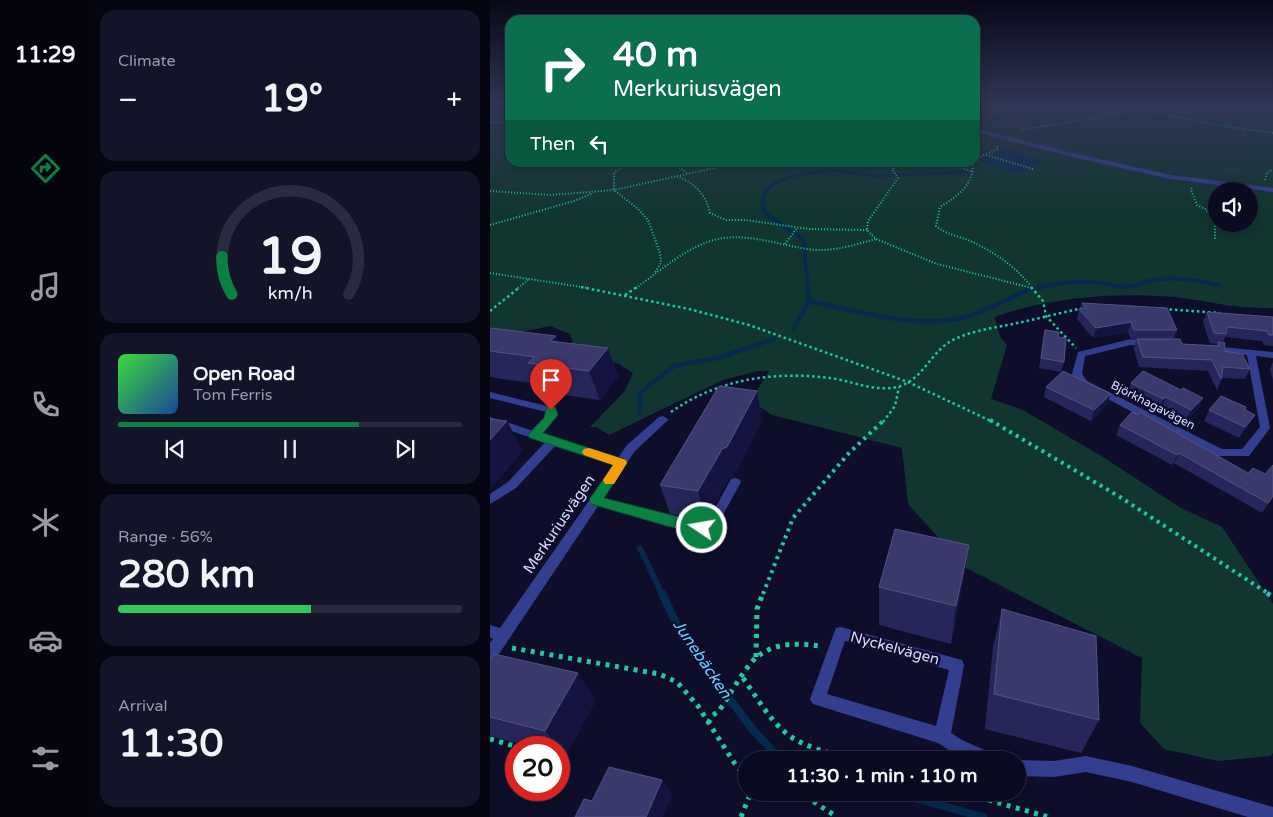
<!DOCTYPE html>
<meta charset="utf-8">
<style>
:root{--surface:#0a0a20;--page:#131329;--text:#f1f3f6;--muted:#999aa5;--line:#2a2b3e;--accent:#0b8043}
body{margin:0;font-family:"Varela Round",sans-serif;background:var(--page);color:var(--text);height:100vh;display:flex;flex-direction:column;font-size:19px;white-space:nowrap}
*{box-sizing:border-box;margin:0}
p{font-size:16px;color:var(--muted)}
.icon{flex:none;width:28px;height:28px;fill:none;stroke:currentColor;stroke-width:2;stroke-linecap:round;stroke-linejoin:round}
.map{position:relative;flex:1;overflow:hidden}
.sheet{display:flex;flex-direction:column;gap:10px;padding:10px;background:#060612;width:400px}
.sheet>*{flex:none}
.hud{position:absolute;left:15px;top:15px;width:475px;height:152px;border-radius:15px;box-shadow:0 2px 12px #0003,0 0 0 1px var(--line);background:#0b6e4f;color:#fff;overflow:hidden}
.fabs{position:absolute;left:718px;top:182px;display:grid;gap:10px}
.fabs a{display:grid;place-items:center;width:50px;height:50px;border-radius:50%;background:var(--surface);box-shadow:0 2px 12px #0003,0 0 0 1px var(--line);font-size:25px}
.speed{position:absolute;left:15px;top:736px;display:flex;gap:10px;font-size:25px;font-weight:700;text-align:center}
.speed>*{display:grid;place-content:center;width:65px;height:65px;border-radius:50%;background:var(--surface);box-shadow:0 2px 12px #0003,0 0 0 1px var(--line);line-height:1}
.speed .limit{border:8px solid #d22;background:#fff;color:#111}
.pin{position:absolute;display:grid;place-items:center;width:42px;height:42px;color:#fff;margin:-51px -21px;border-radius:50% 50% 50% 0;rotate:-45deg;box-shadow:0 0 5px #0007}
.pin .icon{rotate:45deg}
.me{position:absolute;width:55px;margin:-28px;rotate:282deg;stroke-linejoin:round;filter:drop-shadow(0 0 4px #0008)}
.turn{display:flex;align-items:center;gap:18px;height:105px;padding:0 25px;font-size:22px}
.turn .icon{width:65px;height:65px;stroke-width:2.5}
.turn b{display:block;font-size:35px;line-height:42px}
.then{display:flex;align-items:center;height:48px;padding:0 25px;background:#0003;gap:10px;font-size:19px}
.big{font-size:38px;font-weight:800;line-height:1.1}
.sheet .widget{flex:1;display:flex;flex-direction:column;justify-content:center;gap:8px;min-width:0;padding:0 18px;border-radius:15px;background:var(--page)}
.sheet .dial{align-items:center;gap:0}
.dial svg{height:130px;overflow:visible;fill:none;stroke:var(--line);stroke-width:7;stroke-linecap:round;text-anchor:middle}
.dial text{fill:var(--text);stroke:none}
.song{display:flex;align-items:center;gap:15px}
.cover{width:60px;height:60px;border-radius:8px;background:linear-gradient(135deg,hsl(120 70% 55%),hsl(220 70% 35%))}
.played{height:5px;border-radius:2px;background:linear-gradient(90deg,var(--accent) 70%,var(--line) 70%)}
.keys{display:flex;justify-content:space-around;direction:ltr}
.heat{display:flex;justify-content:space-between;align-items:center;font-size:28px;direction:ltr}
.charge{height:8px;border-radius:4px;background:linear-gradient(90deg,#34c759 56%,var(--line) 0)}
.trip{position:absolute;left:248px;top:751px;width:288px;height:50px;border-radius:25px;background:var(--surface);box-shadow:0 2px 12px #0003,0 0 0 1px var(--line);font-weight:800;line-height:50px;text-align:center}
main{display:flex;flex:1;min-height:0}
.dock{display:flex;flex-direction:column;width:90px;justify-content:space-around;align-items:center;background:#04040d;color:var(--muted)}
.dock .icon{width:35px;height:35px}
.dock .on{color:var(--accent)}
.dock b{font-size:22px;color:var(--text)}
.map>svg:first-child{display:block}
.green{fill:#10362f;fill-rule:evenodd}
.water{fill:#052a4d}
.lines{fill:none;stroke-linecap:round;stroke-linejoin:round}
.stream-far4{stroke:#052a4d;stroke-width:2.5}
.stream-far3{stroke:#052a4d;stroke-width:4}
.stream-far2{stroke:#052a4d;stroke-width:4.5}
.stream-far1{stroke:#052a4d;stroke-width:5.5}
.stream{stroke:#052a4d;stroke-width:8}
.path-far3{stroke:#22c8a5;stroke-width:2;stroke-dasharray:1 2;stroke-linecap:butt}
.path-far2{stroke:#22c8a5;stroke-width:2.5;stroke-dasharray:2.5 3;stroke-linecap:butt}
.path-far1{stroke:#22c8a5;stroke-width:4;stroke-dasharray:3 4.5;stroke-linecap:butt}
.path{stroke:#22c8a5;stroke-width:5;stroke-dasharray:4 5.5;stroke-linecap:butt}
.service{fill:#343e8f;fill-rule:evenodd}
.minor{fill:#343e8f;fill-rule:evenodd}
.wall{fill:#27265a}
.shaded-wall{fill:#151440}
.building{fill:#3a396c;stroke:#535283}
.route{fill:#0b8043;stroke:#07532c}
.slow{fill:#f59e0b}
.labels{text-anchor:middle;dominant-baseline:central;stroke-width:5;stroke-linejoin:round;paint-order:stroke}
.street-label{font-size:12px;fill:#d8d9ff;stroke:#0e0e2b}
.near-street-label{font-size:15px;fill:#d8d9ff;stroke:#0e0e2b}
.near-water-label{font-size:16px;font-style:italic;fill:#66cfff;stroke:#0e0e2b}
</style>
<main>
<nav class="dock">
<b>11:29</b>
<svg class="icon on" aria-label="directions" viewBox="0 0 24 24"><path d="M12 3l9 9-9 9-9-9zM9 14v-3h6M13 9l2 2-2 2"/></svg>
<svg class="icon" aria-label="music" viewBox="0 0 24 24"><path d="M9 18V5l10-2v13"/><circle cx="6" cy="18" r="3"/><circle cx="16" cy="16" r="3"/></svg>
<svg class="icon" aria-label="phone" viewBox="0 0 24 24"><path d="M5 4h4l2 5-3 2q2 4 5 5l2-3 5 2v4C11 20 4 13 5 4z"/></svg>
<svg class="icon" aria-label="climate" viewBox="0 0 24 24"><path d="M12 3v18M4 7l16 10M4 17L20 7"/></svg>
<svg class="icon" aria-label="car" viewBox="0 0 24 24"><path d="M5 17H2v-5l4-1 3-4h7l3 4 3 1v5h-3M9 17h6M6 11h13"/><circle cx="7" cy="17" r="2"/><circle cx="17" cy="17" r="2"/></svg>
<svg class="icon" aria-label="filters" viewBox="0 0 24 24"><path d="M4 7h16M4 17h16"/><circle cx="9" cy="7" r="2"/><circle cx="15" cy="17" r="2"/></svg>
</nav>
<section class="sheet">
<div class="widget"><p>Climate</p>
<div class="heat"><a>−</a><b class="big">19°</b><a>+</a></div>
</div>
<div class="widget dial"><svg viewBox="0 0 100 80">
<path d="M14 69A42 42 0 1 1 86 69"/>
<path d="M14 69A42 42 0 0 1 8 46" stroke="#0b8043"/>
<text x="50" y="56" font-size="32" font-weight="700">19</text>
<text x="50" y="72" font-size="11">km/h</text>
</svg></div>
<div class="widget">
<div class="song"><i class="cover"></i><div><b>Open Road</b><p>Tom Ferris</p></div></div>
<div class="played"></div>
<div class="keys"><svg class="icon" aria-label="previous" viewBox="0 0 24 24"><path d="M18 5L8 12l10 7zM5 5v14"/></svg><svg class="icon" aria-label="pause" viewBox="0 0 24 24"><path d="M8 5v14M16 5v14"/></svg><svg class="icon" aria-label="next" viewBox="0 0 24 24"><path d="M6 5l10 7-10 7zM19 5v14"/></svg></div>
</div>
<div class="widget"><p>Range · 56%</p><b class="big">280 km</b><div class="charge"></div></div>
<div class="widget"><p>Arrival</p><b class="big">11:30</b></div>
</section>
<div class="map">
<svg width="783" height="817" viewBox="0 0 783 817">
<rect width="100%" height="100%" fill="#0e0e2b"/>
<path class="green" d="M485 104H783V308C773 308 763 308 752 307 730 305 707 299 684 297 623 292 562 297 504 317L510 336 517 345 501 399 533 410 613 457 691 508 732 527 783 604V753L780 756 728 761 674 749 650 723 652 658 476 568 418 504 412 448 282 415 264 403 266 392 279 371H268L233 380 119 435 107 427H100L134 392 143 373 129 364 87 356 80 334 60 326 17 335 0 344V109L20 108V162H485ZM726 191H759V224H726Z"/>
<g class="water">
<path d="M515 149 552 160 539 167 501 155Z"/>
<path d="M497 156 539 169 529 174 487 160Z"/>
</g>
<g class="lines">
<g class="stream-far4">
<path d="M341 170 384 176 480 172"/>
<path d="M282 184 303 176 341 170 340 162"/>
</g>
<g class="stream-far3">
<path d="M284 183C273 192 271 199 274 212L313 239 318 288"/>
<path d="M547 288C564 284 582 281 600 282 613 282 625 287 638 287 648 286 655 281 664 280 685 276 707 280 728 285"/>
</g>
<g class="stream-far2">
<path d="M634 287H640"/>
<path d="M546 288 553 287"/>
<path d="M319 301C367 311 430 331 479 316 499 309 519 298 539 290"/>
<path d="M303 329 319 301 318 287"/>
<path d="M149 413 150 393 184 366 227 358 284 339"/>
</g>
<path class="stream-far1" d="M150 548 172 594"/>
<g class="stream">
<path d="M172 593 192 636 263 730 291 760"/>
<path d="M403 792 493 817"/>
</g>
<g class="path-far3">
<path d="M611 104 610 108 622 114"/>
<path d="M643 108 727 125 783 133"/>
<path d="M494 121 493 118 524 107 561 104"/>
<path d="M0 122 20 123"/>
<path d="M530 130 633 113 647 104"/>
<path d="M496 155 543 169"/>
<path d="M485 159 508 149 507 146"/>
<path d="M138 162 124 173V190L148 209 158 220 170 253 171 263 165 272"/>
<path d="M182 162 197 173"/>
<path d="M410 162 402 169 408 178 378 221 377 230 386 239 447 264 542 288"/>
<path d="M457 162 483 172"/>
<path d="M483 162C483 186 469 195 450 207L446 226C456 234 467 236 478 240 501 250 524 265 540 285"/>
<path d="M187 176C204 183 216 194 220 213L236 220H256L319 229 377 230"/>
<path d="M775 180 777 172 783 170"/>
<path d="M702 188 701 190 707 205 715 209 725 220V240"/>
<path d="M0 191 61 195 124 190 252 162"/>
<path d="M0 225 84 201 103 193"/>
<path d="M295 244 307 228"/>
<path d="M0 273 98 288"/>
<path d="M28 288 39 279"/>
<path d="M146 288C170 271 195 248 224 240 258 231 292 247 326 250 346 251 367 244 386 239"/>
</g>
<g class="path-far2">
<path d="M91 287 199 309 259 325 418 382 503 422"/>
<path d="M541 287 553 301 556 316 586 348"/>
<path d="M135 295 147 287"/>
<path d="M674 309 730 313"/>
<path d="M0 311 30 287"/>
<path d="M181 412C228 379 283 371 340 378 362 381 384 392 407 387 432 381 441 352 461 341 480 331 502 328 523 324 546 319 570 313 593 308"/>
<path d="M393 422 405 406 409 387"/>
</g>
<g class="path-far1">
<path d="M500 420 630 497 779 594"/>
<path d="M273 594 303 518 359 453 394 420"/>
</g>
<g class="path">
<path d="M777 593 783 597"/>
<path d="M22 648 169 674 187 682 208 706 245 764 256 777"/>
<path d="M266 657 267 609 273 593"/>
<path d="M253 678C266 696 278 718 296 733 314 748 342 753 364 760"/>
<path d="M218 723 223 715 229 711C237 699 257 664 267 657 285 642 309 643 330 646"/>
<path d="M0 739 31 748"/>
<path d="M297 792 315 796 347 817"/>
<path d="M471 792 558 817"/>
<path d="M251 817 261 792"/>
</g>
<g class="service">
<path d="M0 392 65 408 67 415 48 438H40L39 435 40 432 57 414 56 412 0 398Z"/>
<path d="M63 437 67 438 68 441 67 444 26 488 0 504V494L18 482 59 438Z"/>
<path d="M245 478 249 479 251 482 224 531 220 533 177 526 102 503 100 500 102 497 106 496 177 516 217 523 241 479Z"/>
</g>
<g class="minor">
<path d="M485 128 583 153 681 175 783 188V192L681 179 583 157 485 132Z"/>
<path d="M641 339 658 341 662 344 658 347 641 345 595 356 592 374 597 381 732 449H752L770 427 757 355 722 352 718 349 722 346 783 352V358L766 356 780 428 759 456H726L591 385 582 374 588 352Z"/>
<path d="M173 416 178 419 177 421 145 451 5 660 0 662V643L3 639 0 637V625L10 628 124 465 0 424V417L128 458 137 445 169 417Z"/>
<path d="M351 627 472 660 474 665 461 733 472 740 504 754 506 760C478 760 471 759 448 743L323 704 320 699 344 633 346 628ZM355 641 459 670 446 726 337 694Z"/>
<path d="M596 756 642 766 783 807V817H758L642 782 596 772 564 777 526 776V760L564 761Z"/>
</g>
</g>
<g class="wall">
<path d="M592 303 687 330 683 339 692 344 726 346 727 344 720 343 713 322 717 312 783 317V346L774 345 772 341 735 337 733 343 734 351 760 369 755 379 732 378 727 390 718 371 649 367 644 349 646 340H641L638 332 603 338 587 319 589 309H590Z"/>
<path d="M0 328 68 342 118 348 128 377 110 400 52 392 48 384 0 377Z"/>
<path d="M555 330 568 337 574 362 571 372 549 368Z"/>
<path d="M783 362V380L780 369Z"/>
<path d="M641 383 691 390 713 398 708 408 696 420 672 407 669 410 637 393Z"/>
<path d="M556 387 617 404 601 421 554 397Z"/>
<path d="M267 391 272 420 244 476 239 478 216 520 180 514 170 485Z"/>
<path d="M719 410H755L765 415 759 425 749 438 714 421Z"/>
<path d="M630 425 783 498 772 513 684 463 682 465 626 435Z"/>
<path d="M479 545 473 583 461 644 389 625V587Z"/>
<path d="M512 609 609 720 591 753 495 729 503 647Z"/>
<path d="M106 700 76 755 69 753V748H46L0 736V717Z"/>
</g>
<g class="shaded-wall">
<path d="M641 322 638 332 603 338 606 328Z"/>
<path d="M66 336 77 364 60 341Z"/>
<path d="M118 348 128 377 110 400 99 371Z"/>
<path d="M267 391 272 420 244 476 239 478 216 520 208 491Z"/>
<path d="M621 394 617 404 601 421 604 410Z"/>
<path d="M676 397 672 407 669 410 673 399Z"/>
<path d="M713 398 708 408 696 420 701 410Z"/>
<path d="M765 415 759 425 749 438 755 427Z"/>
<path d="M17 421 33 451 0 489V440Z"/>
<path d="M689 453 684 463 682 465 687 455Z"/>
<path d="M783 496V498L772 513 778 503Z"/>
<path d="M479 545 473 583 461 644 466 606Z"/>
<path d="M88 673 106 700 76 755 55 731Z"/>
<path d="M172 780 182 796 173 817H156Z"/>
</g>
<g class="building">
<path d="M592 303 677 308 687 330H644L641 322 606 328 589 309 596 308Z"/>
<path d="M717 312 783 317V335H779L777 331 737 327 736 334 724 333Z"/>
<path d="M0 328 66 336 60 341 118 348 99 371 38 363 45 357 0 351Z"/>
<path d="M555 330 569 332 568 337 576 338 574 362 551 358Z"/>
<path d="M647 339H690L692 344 729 346 728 342 735 343 734 351 752 354 760 369 733 367 731 379 722 360 653 357Z"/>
<path d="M573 371 621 394 604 410 556 387Z"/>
<path d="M653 371 691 390 693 388 713 398 701 410 676 397 673 399 641 383Z"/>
<path d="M229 386 267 391 237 447 232 449 208 491 170 485Z"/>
<path d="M731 396 756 407 755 410 765 415 755 427 719 410Z"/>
<path d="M642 412 648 415 650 412 758 473 763 468 775 474 783 465V496L778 503 689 453 687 455 630 425Z"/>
<path d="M0 419 17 421 0 440Z"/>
<path d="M405 529 479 545 466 606 389 587Z"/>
<path d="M512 609 606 636 609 720 504 694Z"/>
<path d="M4 654 88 673 55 731 0 717V660Z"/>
<path d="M119 767 172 780 156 817H85L94 799 102 801Z"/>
</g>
<linearGradient id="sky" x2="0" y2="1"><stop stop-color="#080818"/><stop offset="0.48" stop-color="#303655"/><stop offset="1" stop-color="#303655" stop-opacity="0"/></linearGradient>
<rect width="783" height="218" fill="url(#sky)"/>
<path class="route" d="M61 406 65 407 68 415 53 433 136 460 137 463 114 498 217 524 219 528 217 532 212 534 177 526 101 504 99 500 101 497 123 465 40 438 38 435 54 418 57 407Z"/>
<path class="slow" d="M99 448 136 460 137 463 124 484H115L113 480 123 465 94 455 92 452 94 449Z"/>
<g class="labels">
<g class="street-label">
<text transform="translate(663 405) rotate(27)">Björkhagavägen</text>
</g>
<g class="near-street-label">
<text transform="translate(69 524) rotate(-56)">Merkuriusvägen</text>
<text transform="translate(405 648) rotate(15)">Nyckelvägen</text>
</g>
<g class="near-water-label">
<text transform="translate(212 659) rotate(56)">Junebäcken</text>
</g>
</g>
</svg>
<div class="fabs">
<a><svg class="icon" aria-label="sound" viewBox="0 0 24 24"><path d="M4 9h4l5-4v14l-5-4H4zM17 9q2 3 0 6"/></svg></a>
</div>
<div class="speed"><div class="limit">20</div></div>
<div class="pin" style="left:61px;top:410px;background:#d93025"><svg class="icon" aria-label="arrive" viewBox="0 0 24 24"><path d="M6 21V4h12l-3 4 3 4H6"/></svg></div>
<svg class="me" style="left:212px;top:528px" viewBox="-20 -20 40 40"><circle r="17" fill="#0b8043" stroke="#fff" stroke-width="3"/><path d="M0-11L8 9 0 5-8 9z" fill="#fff"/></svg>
<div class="trip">11:30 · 1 min · 110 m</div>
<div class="hud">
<div class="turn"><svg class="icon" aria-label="right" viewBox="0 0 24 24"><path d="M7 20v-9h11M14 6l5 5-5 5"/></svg><div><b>40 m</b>Merkuriusvägen</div></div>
<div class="then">Then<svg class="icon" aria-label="left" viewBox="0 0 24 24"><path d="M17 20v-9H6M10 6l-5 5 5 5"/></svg></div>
</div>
</div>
</main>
